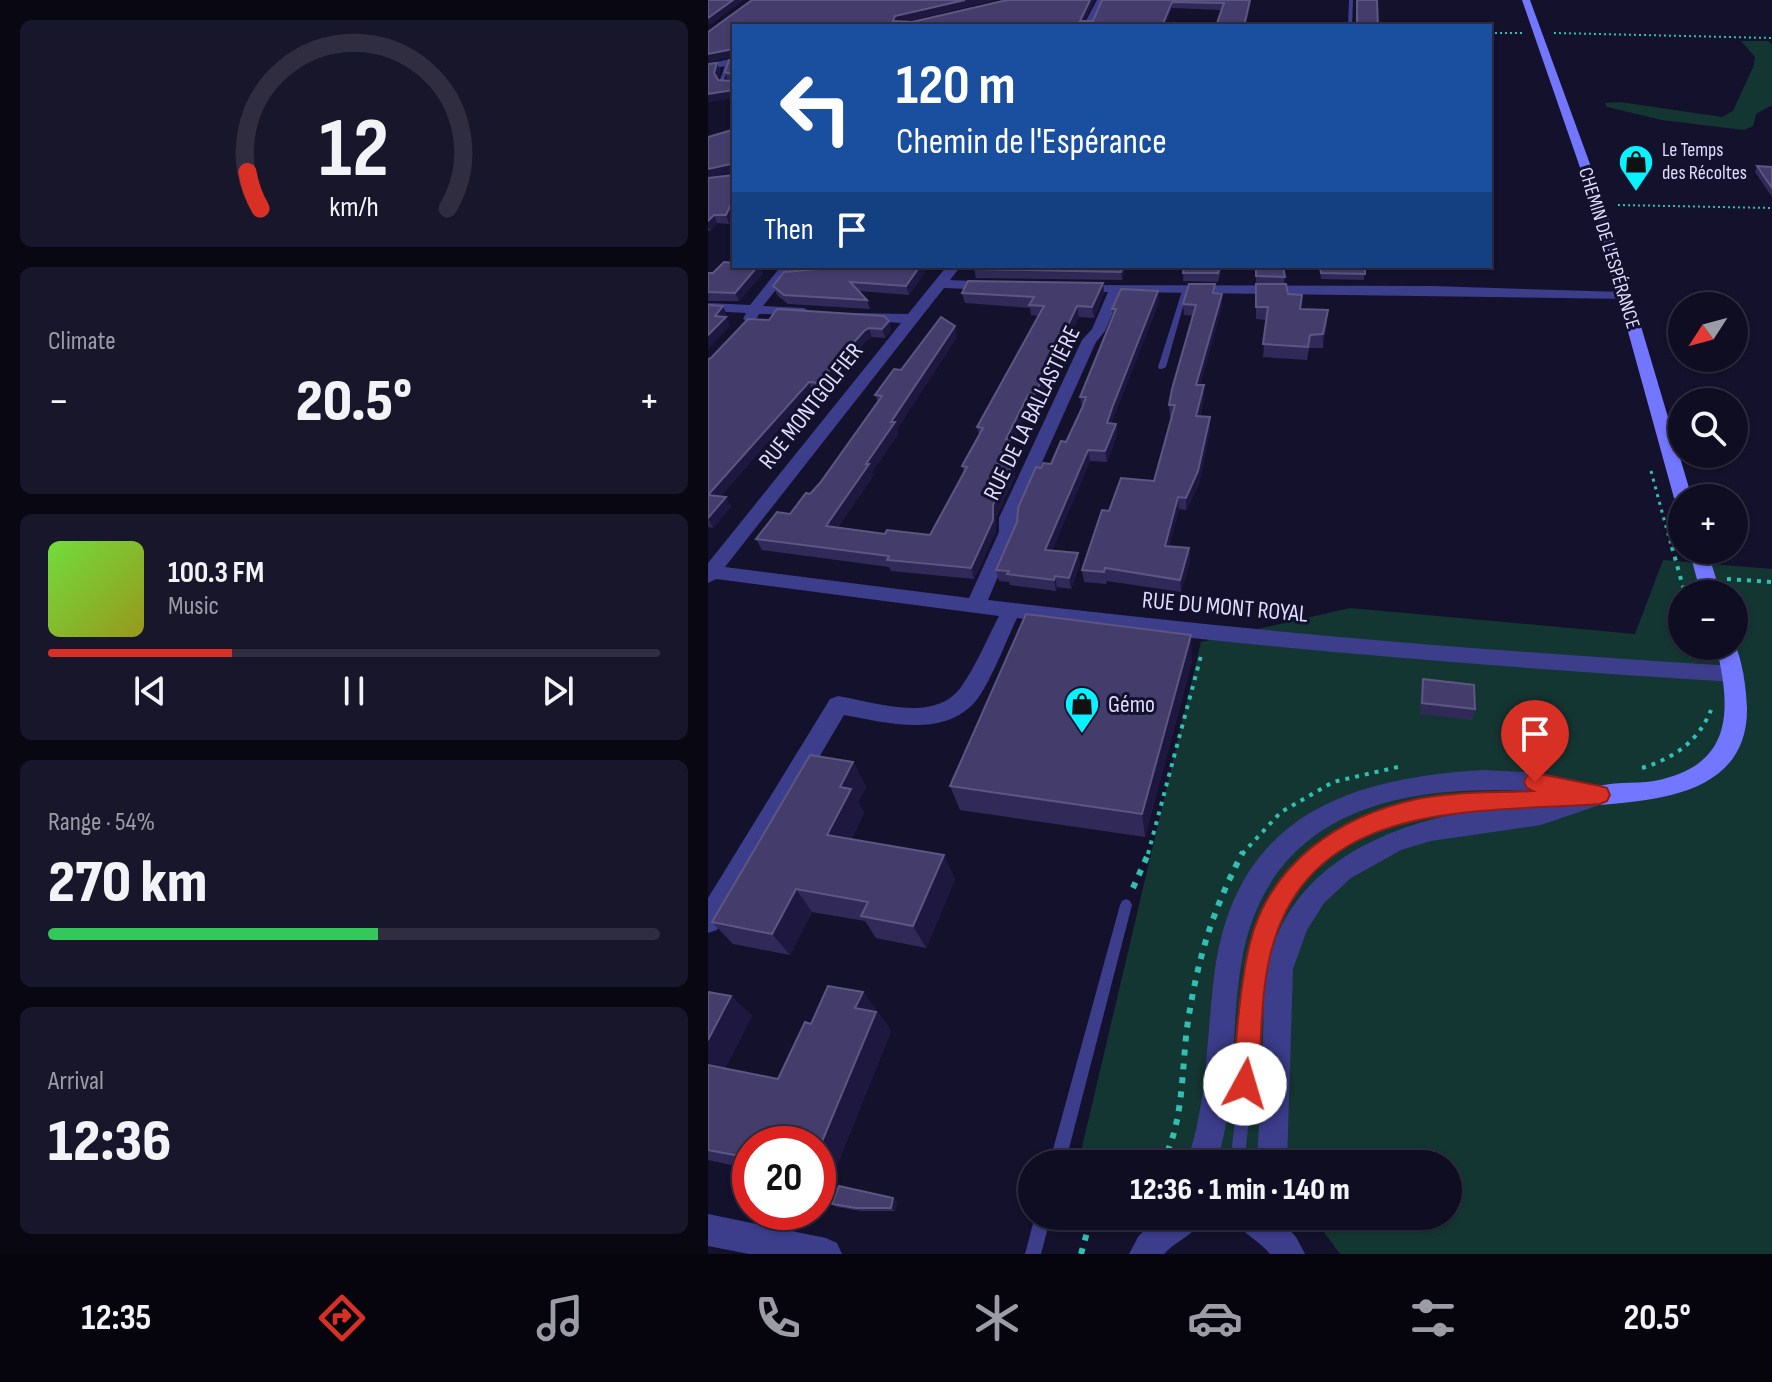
<!DOCTYPE html>
<meta charset="utf-8">
<style>
:root{--surface:#0f0d21;--page:#18162a;--text:#f1f3f6;--muted:#9b9ca5;--line:#2f2d3f;--accent:#d93025}
body{margin:0;font-family:"Sofia Sans Condensed",sans-serif;background:var(--page);color:var(--text);height:100vh;display:flex;flex-direction:column;font-size:30px;white-space:nowrap}
*{box-sizing:border-box;margin:0}
p{font-size:26px;color:var(--muted)}
.icon{flex:none;width:44px;height:44px;fill:none;stroke:currentColor;stroke-width:2;stroke-linecap:round;stroke-linejoin:round}
.map{position:relative;flex:1;overflow:hidden}
.panel{display:flex;flex-direction:column;gap:20px;padding:20px;background:#080712;width:708px}
.panel>*{flex:none}
.guide{position:absolute;left:24px;top:24px;width:760px;height:244px;border-radius:0px;box-shadow:0 2px 6px #0004,0 0 0 2px var(--line);background:#1a4fa0;color:#fff;overflow:hidden}
.needle{width:52px;rotate:234deg}
.controls{position:absolute;left:960px;top:292px;display:grid;gap:16px}
.controls a{display:grid;place-items:center;width:80px;height:80px;border-radius:50%;background:var(--surface);box-shadow:0 2px 6px #0004,0 0 0 2px var(--line);font-size:40px}
.speed{position:absolute;left:24px;top:1126px;display:flex;gap:16px;font-size:40px;font-weight:700;text-align:center}
.speed>*{display:grid;place-content:center;width:104px;height:104px;border-radius:50%;background:var(--surface);box-shadow:0 2px 6px #0004,0 0 0 2px var(--line);line-height:1}
.speed .limit{border:12px solid #d22;background:#fff;color:#111}
.pin{position:absolute;display:grid;place-items:center;width:68px;height:68px;color:#fff;margin:-82px -34px;border-radius:50% 50% 50% 0;rotate:-45deg;box-shadow:0 0 8px #0007}
.pin .icon{rotate:45deg}
.me{position:absolute;width:88px;margin:-44px;rotate:6deg;stroke-linejoin:round;filter:drop-shadow(0 0 6px #0008)}
.turn{display:flex;align-items:center;gap:28px;height:168px;padding:0 32px;font-size:36px}
.turn .icon{width:104px;height:104px;stroke-width:2.5}
.turn b{display:block;font-size:56px;line-height:68px}
.then{display:flex;align-items:center;height:76px;padding:0 32px;background:#0003;gap:16px;font-size:30px}
.big{font-size:60px;font-weight:800;line-height:1.1}
.panel .tile{flex:1;display:flex;flex-direction:column;justify-content:center;gap:12px;min-width:0;padding:0 28px;border-radius:12px;background:var(--page)}
.panel .dial{align-items:center;gap:0}
.dial svg{height:208px;overflow:visible;fill:none;stroke:var(--line);stroke-width:7;stroke-linecap:round;text-anchor:middle}
.dial text{fill:var(--text);stroke:none}
.song{display:flex;align-items:center;gap:24px}
.cover{width:96px;height:96px;border-radius:12px;background:linear-gradient(135deg,hsl(100 70% 55%),hsl(60 70% 35%))}
.played{height:8px;border-radius:4px;background:linear-gradient(90deg,var(--accent) 30%,var(--line) 30%)}
.keys{display:flex;justify-content:space-around;direction:ltr}
.heat{display:flex;justify-content:space-between;align-items:center;font-size:44px;direction:ltr}
.charge{height:12px;border-radius:6px;background:linear-gradient(90deg,#34c759 54%,var(--line) 0)}
.trip{position:absolute;left:310px;top:1150px;width:444px;height:80px;border-radius:40px;background:var(--surface);box-shadow:0 2px 6px #0004,0 0 0 2px var(--line);font-weight:800;line-height:80px;text-align:center}
.tabs{display:flex;height:128px;justify-content:space-around;align-items:center;background:#06050d;color:var(--muted)}
.tabs .icon{width:56px;height:56px}
.tabs .current{color:var(--accent)}
.tabs b{font-size:36px;color:var(--text)}
main{display:flex;flex:1;min-height:0}
.map>svg:first-child{display:block}
.green{fill:#143633;fill-rule:evenodd}
.lines{fill:none;stroke-linecap:round;stroke-linejoin:round}
.path-far3{stroke:#30bfb0;stroke-width:2;stroke-dasharray:2 3;stroke-linecap:butt}
.path-far2{stroke:#30bfb0;stroke-width:3;stroke-dasharray:3 5;stroke-linecap:butt}
.path-far1{stroke:#30bfb0;stroke-width:4;stroke-dasharray:4 6;stroke-linecap:butt}
.path{stroke:#30bfb0;stroke-width:6;stroke-dasharray:6 8;stroke-linecap:butt}
.lane{fill:#3c3d8b;fill-rule:evenodd}
.street{fill:#3c3d8b;fill-rule:evenodd}
.secondary{fill:#7376ff;fill-rule:evenodd}
.wall{fill:#312a59}
.shaded-wall{fill:#1e1840}
.building{fill:#443d6b;stroke:#5c5682;stroke-width:2}
.route{fill:#d93025;stroke:#8d1f18;stroke-width:2}
.labels{text-anchor:middle;dominant-baseline:central;stroke-width:6;stroke-linejoin:round;paint-order:stroke}
.far-poi-label{font-size:20px;fill:#dedcff;stroke:#14112c;text-anchor:start}
.far-street-label{font-size:20px;fill:#dedcff;stroke:#14112c}
.street-label{font-size:24px;fill:#dedcff;stroke:#14112c}
.poi-label{font-size:24px;fill:#dedcff;stroke:#14112c;text-anchor:start}
</style>
<main>
<section class="panel">
<div class="tile dial"><svg viewBox="0 0 100 80">
<path d="M14 69A42 42 0 1 1 86 69"/>
<path d="M14 69A42 42 0 0 1 9 55" stroke="#d93025"/>
<text x="50" y="56" font-size="32" font-weight="700">12</text>
<text x="50" y="72" font-size="11">km/h</text>
</svg></div>
<div class="tile"><p>Climate</p>
<div class="heat"><a>−</a><b class="big">20.5°</b><a>+</a></div>
</div>
<div class="tile">
<div class="song"><i class="cover"></i><div><b>100.3 FM</b><p>Music</p></div></div>
<div class="played"></div>
<div class="keys"><svg class="icon" aria-label="previous" viewBox="0 0 24 24"><path d="M18 5L8 12l10 7zM5 5v14"/></svg><svg class="icon" aria-label="pause" viewBox="0 0 24 24"><path d="M8 5v14M16 5v14"/></svg><svg class="icon" aria-label="next" viewBox="0 0 24 24"><path d="M6 5l10 7-10 7zM19 5v14"/></svg></div>
</div>
<div class="tile"><p>Range · 54%</p><b class="big">270 km</b><div class="charge"></div></div>
<div class="tile"><p>Arrival</p><b class="big">12:36</b></div>
</section>
<div class="map">
<svg width="1064" height="1254" viewBox="0 0 1064 1254">
<rect width="100%" height="100%" fill="#14112c"/>
<g class="green">
<path d="M1033 41H1060L1064 45V105L1048 114 1045 126 1036 130 954 120 899 107 897 103 912 102 1014 117 1025 111 1046 65 1047 57Z"/>
<path d="M955 560 1064 569V1254H632L604 1216H740V1164H533L441 1155 433 1164H370L493 642 642 608 927 634ZM974 594H1026V646H974Z"/>
</g>
<g class="lines">
<g class="path-far3">
<path d="M782 33H814"/>
<path d="M846 33 1064 38"/>
<path d="M910 205 1064 208"/>
</g>
<path class="path-far2" d="M943 471 964 549"/>
<g class="path-far1">
<path d="M964 547 977 594"/>
<path d="M1019 579 1064 582"/>
<path d="M934 768C966 758 990 742 1003 710"/>
<path d="M440 854 494 652"/>
<path d="M534 854 573 812 625 782 694 766"/>
</g>
<g class="path">
<path d="M425 888 441 852"/>
<path d="M453 1164C477 1124 473 1067 480 1021 490 957 505 909 535 852"/>
<path d="M373 1254 380 1229 392 1216"/>
</g>
<g class="lane">
<path d="M641 0H645L644 26H640Z"/>
<path d="M20 61 22 62 16 80 17 82 26 84V86L13 84 12 80 18 62Z"/>
<path d="M475 288 480 289 458 367 454 369H451L450 367Z"/>
<path d="M866 792 870 793 872 797 870 801 866 802 709 813 646 836 625 849 599 871 576 904 558 955 538 1147 536 1152 531 1154 526 1152 524 1147 544 955 567 897 591 863 617 841 638 828 709 803Z"/>
<path d="M418 899 422 901 424 905 357 1164H341L412 905 414 901Z"/>
<path d="M327 1216H343L333 1254H317Z"/>
</g>
<g class="street">
<path d="M389 0H397L383 26H375Z"/>
<path d="M26 58V64L0 70V64Z"/>
<path d="M73 266H87L55 306 96 308 103 312 101 315 51 314 47 322 42 323 35 319 38 313 0 311V303L42 305Z"/>
<path d="M239 266H253L242 280 284 282 291 286 284 290 236 288 17 567 261 598 291 532V518L374 340 384 329 400 292H368L361 288 363 285 724 286 916 292 923 296 921 299 414 292 397 331 388 342 309 518V532L280 600C527 630 777 651 1026 666L1033 668 1036 674 1033 680 1026 682C787 667 547 648 309 618 298 641 282 684 267 702 234 739 176 722 136 715L9 930 0 933V898L122 699 130 696C166 702 227 724 253 687 268 666 279 639 291 616L8 579 0 583V563L193 323 152 320 147 319V313L200 314Z"/>
<path d="M776 770 834 773 900 788 904 795 900 802 833 825 723 841 693 850 643 878 616 903 599 930 585 969 579 1164H549C551 1123 553 1083 555 1042 556 1019 554 993 559 970 575 886 642 843 718 821 763 808 811 812 856 797 822 789 787 789 753 791 645 797 558 840 535 954 521 1024 531 1095 508 1164H478C500 1103 498 1040 506 977 525 819 635 778 776 770Z"/>
<path d="M0 1214 118 1238 129 1243 134 1254H41L0 1246Z"/>
<path d="M450 1216H497C490 1233 469 1240 456 1254H421L430 1237Z"/>
<path d="M524 1216H569L588 1237 597 1254H562C551 1240 531 1232 524 1216Z"/>
</g>
<g class="secondary">
<path d="M814 0H822L897 205 984 498H974V503L966 498 885 205Z"/>
<path d="M981 550H999L1013 594H993Z"/>
<path d="M1026 642C1035 662 1038 687 1039 708 1040 792 954 800 892 805L884 802 880 795 884 788C903 781 925 784 946 781 1025 766 1024 711 1008 646H1026Z"/>
</g>
</g>
<g class="wall">
<path d="M44 0H287L194 22H204L386 0 376 21H385L394 0H543L538 26H508L513 10 464 8 457 26H26V98L0 102V64L9 63 12 70 10 80 24 81 19 79 17 72 26 59V56L0 62V32Z"/>
<path d="M26 123V213L21 224 9 223 2 231H0V178L25 175V172L0 177V137L24 130Z"/>
<path d="M1049 166 1064 167V197L1047 172Z"/>
<path d="M112 266H232L231 268 220 267 201 295 151 291 159 300 162 309 80 304 69 295 65 286 110 269Z"/>
<path d="M268 266H418L414 280 268 278 266 269Z"/>
<path d="M476 266H514L510 282 475 281Z"/>
<path d="M548 266 577 277 576 283H548Z"/>
<path d="M611 266H657L656 280 613 279Z"/>
<path d="M0 273H55L31 301H0Z"/>
<path d="M395 283 396 294 386 318 371 317 334 395 327 407H323L304 443 305 451 298 464 307 476 288 517V531L266 579 183 571 181 567 54 550 48 539 82 514 112 483 170 402 167 395 193 370 249 337 189 429 190 434 164 472 165 476 130 527 177 534 222 535 256 472 254 466 271 435 269 427 331 316 323 315 322 308 257 303 254 293Z"/>
<path d="M507 284V294L514 306 492 385 496 397 492 416 502 417V429L491 484 478 510 471 509 461 546 481 548 482 561 473 592 399 581 398 584 376 582 374 570 401 511 446 481 464 417H462L461 405 485 316 476 315 475 304Z"/>
<path d="M548 284 580 294 593 309 619 323 615 348H601L599 360 555 357 558 320 548 319Z"/>
<path d="M450 291 451 302 403 423 408 424 409 435 399 462 382 461 344 550 372 564 363 589 349 587 348 591 302 585 301 582 291 581 288 570 333 468 343 464 358 442 374 408 372 397 405 317 404 309Z"/>
<path d="M181 321 183 330 177 338 164 337 159 340 113 392 104 391 12 497 23 507 5 528 0 527V359Z"/>
<path d="M484 661 437 837 252 810 242 786Z"/>
<path d="M715 679 767 709 764 720 712 714 713 690Z"/>
<path d="M145 762 158 787 150 802 156 813 143 839 247 879 218 948 168 938 157 921 104 912 82 955 25 944 4 922Z"/>
<path d="M0 992 23 996 44 1016 17 1068 70 1079 103 1024 155 992 183 1031 121 1185 110 1183V1144H42V1169L0 1160Z"/>
<path d="M189 1201 187 1211H153L129 1207 124 1204Z"/>
</g>
<g class="shaded-wall">
<path d="M25 0H36L0 26V18Z"/>
<path d="M257 0H287L188 23 185 21 187 16Z"/>
<path d="M382 0H386L374 26 372 21Z"/>
<path d="M542 0H543L538 26H536Z"/>
<path d="M464 2V8L457 26H454Z"/>
<path d="M25 49 26 56 0 62V54Z"/>
<path d="M9 63 12 70 9 81 6 73Z"/>
<path d="M26 90V98L0 102V94Z"/>
<path d="M23 164 26 172 0 177V169Z"/>
<path d="M26 198V213L21 224 18 215Z"/>
<path d="M6 215 9 223 2 231 0 226V221Z"/>
<path d="M50 266H52L55 273 31 301 27 293Z"/>
<path d="M212 266H220V267L201 295 198 286Z"/>
<path d="M415 266H418L414 280 413 272Z"/>
<path d="M395 283 396 294 386 318 384 307Z"/>
<path d="M450 291 451 302 405 419 400 434 399 423 404 408Z"/>
<path d="M514 294V306L489 397 488 385Z"/>
<path d="M15 306 19 315 14 322 18 317 22 326 0 349V335L7 316Z"/>
<path d="M369 306 371 317 327 407 325 396Z"/>
<path d="M620 310 619 323 615 348V334Z"/>
<path d="M181 321 183 330 177 338 174 329Z"/>
<path d="M247 326 249 337 189 429 190 434 164 472 165 476 123 537 118 526 158 464 183 422Z"/>
<path d="M161 328 164 337 159 340 113 392 110 383 156 331Z"/>
<path d="M101 382 104 391 5 505 0 495Z"/>
<path d="M496 385V397L489 428 488 416Z"/>
<path d="M320 395 323 407 304 443 305 451 293 474 290 463 298 439Z"/>
<path d="M502 417V429L491 484 478 510V498Z"/>
<path d="M408 424 409 435 399 462 397 451Z"/>
<path d="M380 450 382 461 340 561 337 550Z"/>
<path d="M305 464 307 476 288 517V531L266 579 263 568 285 505Z"/>
<path d="M18 497 23 507 5 528 0 518Z"/>
<path d="M470 497 471 509 458 558 457 546Z"/>
<path d="M481 548 482 561 473 592 472 580Z"/>
<path d="M370 553 372 564 363 589 361 578Z"/>
<path d="M347 576 349 587 348 591 346 580Z"/>
<path d="M483 635 484 661 437 837 434 814Z"/>
<path d="M145 762 158 787 150 802 156 813 133 858 119 835 132 787Z"/>
<path d="M236 855 247 879 218 948 205 926Z"/>
<path d="M88 889 104 912 82 955 64 934Z"/>
<path d="M155 992 183 1031 121 1185 110 1177V1151L147 1008Z"/>
<path d="M23 996 44 1016 11 1080 0 1072V1040Z"/>
<path d="M185 1198 189 1201 187 1211 183 1208Z"/>
</g>
<g class="building">
<path d="M0 0H25L0 18Z"/>
<path d="M44 0H257L187 16 185 21 204 22 299 0H382L372 21H385L394 0H542L536 26H508L516 3 464 2 454 26H26V90L0 94V64L9 63 6 73 10 80 25 81 26 75 17 72 21 60 26 59 25 49 0 54V32Z"/>
<path d="M649 0H669L670 26H649Z"/>
<path d="M26 123V198L18 215H6L0 221V178L25 175 26 167 23 164 0 169V137L24 130Z"/>
<path d="M1049 166 1064 167V188Z"/>
<path d="M16 262 26 263V266H50L27 293 0 292V273H5Z"/>
<path d="M112 266H212L198 286 142 282 159 300 76 295 65 286 76 272 110 269Z"/>
<path d="M268 266H415L413 272 266 269Z"/>
<path d="M476 266H512L510 273H475Z"/>
<path d="M548 266H575L577 277 548 276Z"/>
<path d="M612 266H657V274L613 273Z"/>
<path d="M260 281 395 283 384 307 369 306 332 384 325 396 320 395 298 439H303L290 463 305 464 285 505V520L263 568 179 560 181 556 48 539 69 512 82 514 98 493 102 494 112 483 174 396 167 395 186 369 193 370 233 317 247 326 183 422H187L158 464H161L118 526 177 534 179 530 222 535 259 467 254 466 275 428 269 427 336 306 321 305 326 297 254 293Z"/>
<path d="M481 284H507L505 293 514 294 488 385H496L488 416 502 417 490 471 478 498 470 497 457 546 481 548 472 580 397 568 396 572 374 570 394 510 401 511 413 478 446 481 467 405H461L464 389 488 305 475 304Z"/>
<path d="M548 284H578L580 294 594 295 592 309 620 310 615 334 602 335 600 347 555 344 560 307H548Z"/>
<path d="M413 289 450 291 404 408 399 423 408 424 397 451 380 450 337 550 370 553 361 578 347 576 346 580 299 574 301 571 288 570 309 522 310 508 328 467 333 468 335 463 343 464 353 441 358 442 375 406 378 397H372L408 309H404Z"/>
<path d="M0 305 15 306 7 316 18 317 0 335Z"/>
<path d="M69 309 176 316 181 321 174 329 161 328 156 331 110 383 101 382 0 495 18 497 0 518V359L3 358 40 319 61 320Z"/>
<path d="M318 614 483 635 434 814 242 786Z"/>
<path d="M715 679 766 685 767 709 714 703Z"/>
<path d="M102 755 145 762 132 787 143 789 119 835 236 855 205 926 153 916 160 902 88 889 64 934 4 922Z"/>
<path d="M120 986 155 992 147 1008 168 1012 110 1151V1144H42V1158L0 1150V1065L70 1079 97 1022 103 1024Z"/>
<path d="M0 992 23 996 0 1040Z"/>
<path d="M131 1186 185 1198 183 1208H148L124 1204Z"/>
</g>
<path class="route" d="M827 773 892 786 899 788 902 795 899 801 892 804C773 813 612 798 567 938 552 983 554 1037 550 1084L546 1093 537 1097 528 1093 524 1084C529 1037 531 989 542 943 562 863 631 816 709 799 746 791 788 793 825 791L819 788 816 782 819 776Z"/>
<defs>
<symbol id="shop-pin" viewBox="-11 -11 22 30"><path d="M0 17L-7.5 6A9.5 9.5 0 1 1 7.5 6Z" fill="#08f2ff" stroke="#14112c"/><path d="M-5-2.5h2.3a2.7 3.5 0 0 1 5.4 0H5L5.5 6h-11ZM-1.5-2.5h3a1.5 2.3 0 0 0-3 0Z" fill="#111"/></symbol>
</defs>
<g fill-rule="evenodd">
<use href="#shop-pin" x="908" y="142" width="40" height="54"/>
<use href="#shop-pin" x="354" y="684" width="40" height="54"/>
</g>
<g class="labels">
<g class="far-poi-label">
<text x="954" y="150">Le Temps<tspan x="954" dy="23">des Récoltes</tspan></text>
</g>
<g class="far-street-label">
<text transform="translate(901 248) rotate(73)">CHEMIN DE L'ESPÉRANCE</text>
</g>
<g class="street-label">
<text transform="translate(103 406) rotate(-52)">RUE MONTGOLFIER</text>
<text transform="translate(324 413) rotate(-64)">RUE DE LA BALLASTIÈRE</text>
<text transform="translate(517 607) rotate(5)">RUE DU MONT ROYAL</text>
</g>
<g class="poi-label">
<text x="400" y="704">Gémo</text>
</g>
</g>
</svg>
<div class="controls">
<a><svg class="needle" viewBox="-14 -14 28 28"><path d="M0-13l5 13h-10z" fill="#e53935"/><path d="M0 13l5-13h-10z" fill="#9b9ca5"/></svg></a>
<a><svg class="icon" aria-label="search" viewBox="0 0 24 24"><circle cx="10" cy="10" r="6"/><path d="M15 15l6 6"/></svg></a>
<a>+</a>
<a>−</a>
</div>
<div class="speed"><div class="limit">20</div></div>
<div class="pin" style="left:827px;top:782px;background:#d93025"><svg class="icon" aria-label="arrive" viewBox="0 0 24 24"><path d="M6 21V4h12l-3 4 3 4H6"/></svg></div>
<svg class="me" style="left:537px;top:1084px" viewBox="-20 -20 40 40"><circle r="19" fill="#fff"/><path d="M0-13L10 11 0 6-10 11z" fill="#d93025"/></svg>
<div class="trip">12:36 · 1 min · 140 m</div>
<div class="guide">
<div class="turn"><svg class="icon" aria-label="left" viewBox="0 0 24 24"><path d="M17 20v-9H6M10 6l-5 5 5 5"/></svg><div><b>120 m</b>Chemin de l'Espérance</div></div>
<div class="then">Then<svg class="icon" aria-label="arrive" viewBox="0 0 24 24"><path d="M6 21V4h12l-3 4 3 4H6"/></svg></div>
</div>
</div>
</main>
<nav class="tabs">
<b>12:35</b>
<svg class="icon current" aria-label="directions" viewBox="0 0 24 24"><path d="M12 3l9 9-9 9-9-9zM9 14v-3h6M13 9l2 2-2 2"/></svg>
<svg class="icon" aria-label="music" viewBox="0 0 24 24"><path d="M9 18V5l10-2v13"/><circle cx="6" cy="18" r="3"/><circle cx="16" cy="16" r="3"/></svg>
<svg class="icon" aria-label="phone" viewBox="0 0 24 24"><path d="M5 4h4l2 5-3 2q2 4 5 5l2-3 5 2v4C11 20 4 13 5 4z"/></svg>
<svg class="icon" aria-label="climate" viewBox="0 0 24 24"><path d="M12 3v18M4 7l16 10M4 17L20 7"/></svg>
<svg class="icon" aria-label="car" viewBox="0 0 24 24"><path d="M5 17H2v-5l4-1 3-4h7l3 4 3 1v5h-3M9 17h6M6 11h13"/><circle cx="7" cy="17" r="2"/><circle cx="17" cy="17" r="2"/></svg>
<svg class="icon" aria-label="filters" viewBox="0 0 24 24"><path d="M4 7h16M4 17h16"/><circle cx="9" cy="7" r="2"/><circle cx="15" cy="17" r="2"/></svg>
<b>20.5°</b>
</nav>
